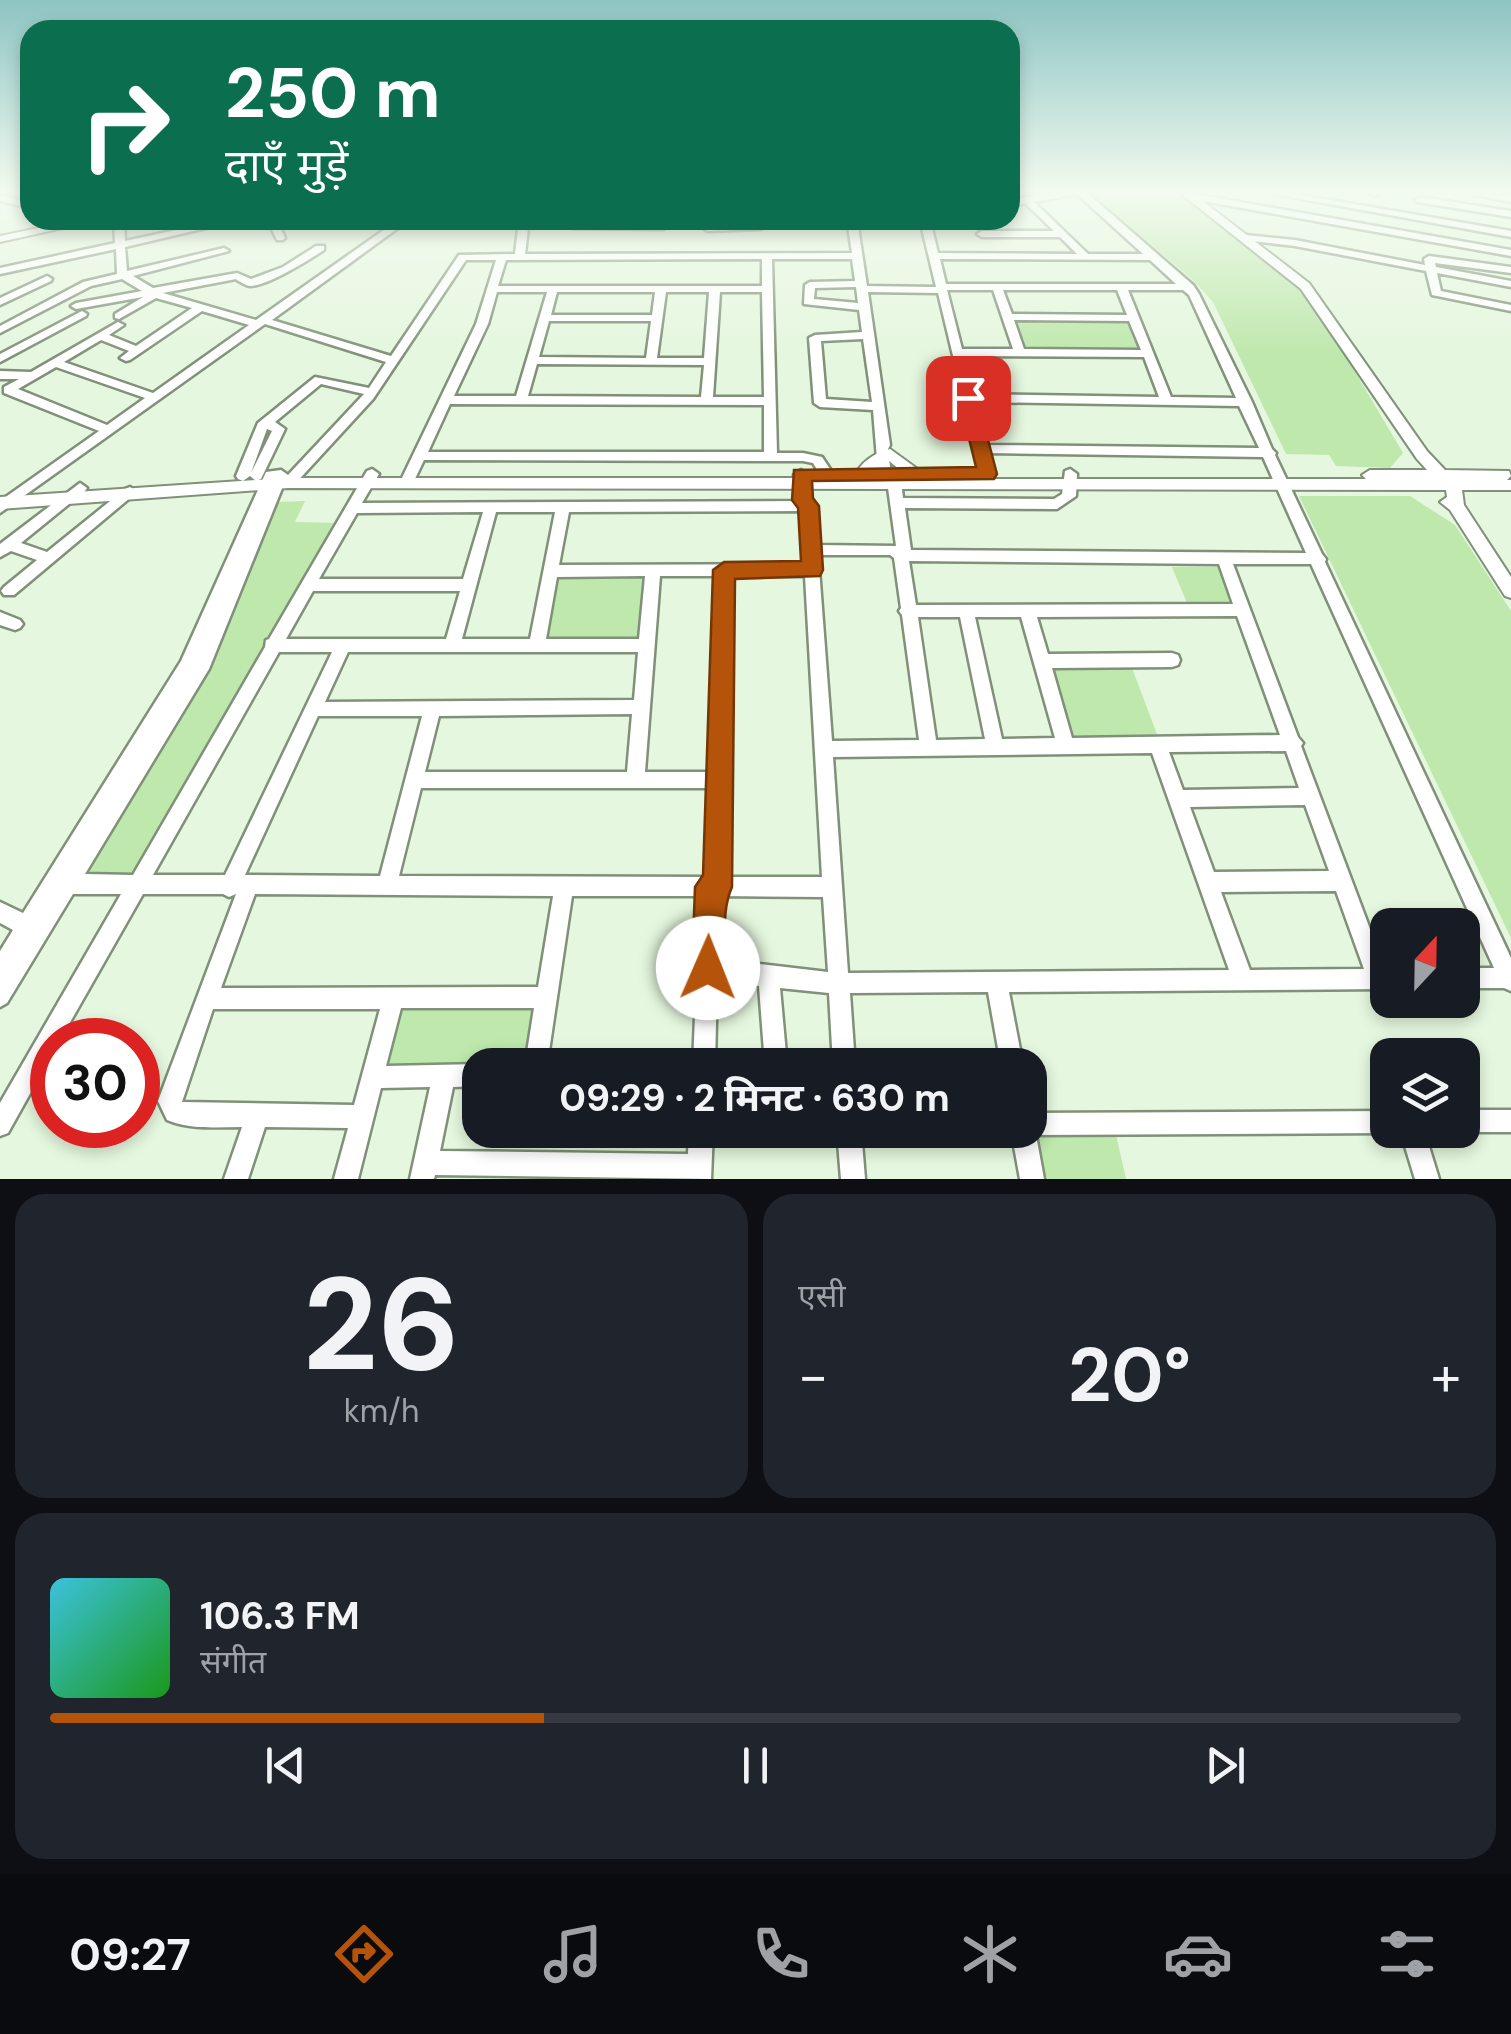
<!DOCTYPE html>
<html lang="hi">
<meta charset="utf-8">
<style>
:root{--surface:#171b24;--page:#20242c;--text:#f1f3f6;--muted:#9ea1a6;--line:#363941;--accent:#b45309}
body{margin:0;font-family:"DM Sans","Noto Sans Devanagari",sans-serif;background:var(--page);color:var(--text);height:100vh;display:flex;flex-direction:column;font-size:38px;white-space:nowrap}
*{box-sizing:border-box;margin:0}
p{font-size:32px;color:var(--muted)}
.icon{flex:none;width:55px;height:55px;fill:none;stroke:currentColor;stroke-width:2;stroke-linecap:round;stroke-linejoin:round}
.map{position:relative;height:1179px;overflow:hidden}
.panel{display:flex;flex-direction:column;gap:15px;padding:15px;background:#0d0f14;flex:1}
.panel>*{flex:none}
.guide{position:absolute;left:20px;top:20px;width:1000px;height:210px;border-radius:30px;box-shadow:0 5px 15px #0003;background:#0b6e4f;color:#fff;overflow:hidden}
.needle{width:65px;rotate:22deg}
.fabs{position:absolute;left:1370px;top:908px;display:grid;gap:20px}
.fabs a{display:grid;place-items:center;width:110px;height:110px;border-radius:20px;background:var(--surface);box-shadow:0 5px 15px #0003;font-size:50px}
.speed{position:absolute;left:30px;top:1018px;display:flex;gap:20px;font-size:50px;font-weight:700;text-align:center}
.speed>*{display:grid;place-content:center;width:130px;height:130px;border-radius:50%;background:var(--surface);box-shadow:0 5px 15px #0003;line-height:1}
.speed .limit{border:15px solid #d22;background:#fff;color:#111}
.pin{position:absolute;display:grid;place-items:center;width:85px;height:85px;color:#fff;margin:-42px;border-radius:20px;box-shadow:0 5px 15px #0006}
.me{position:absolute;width:110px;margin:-55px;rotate:1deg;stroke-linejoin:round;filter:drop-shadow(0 0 8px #0008)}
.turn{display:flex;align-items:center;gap:35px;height:210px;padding:0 40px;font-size:45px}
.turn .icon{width:130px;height:130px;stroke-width:2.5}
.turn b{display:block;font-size:70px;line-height:85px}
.big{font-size:75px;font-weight:700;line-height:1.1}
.panel .card{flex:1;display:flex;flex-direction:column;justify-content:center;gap:15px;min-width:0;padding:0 35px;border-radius:30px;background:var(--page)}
.panel .dial{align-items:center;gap:0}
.dial b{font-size:130px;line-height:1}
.song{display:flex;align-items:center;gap:30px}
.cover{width:120px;height:120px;border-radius:15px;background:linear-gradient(135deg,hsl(190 70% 55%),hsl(120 70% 35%))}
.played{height:10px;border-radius:5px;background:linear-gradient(90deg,var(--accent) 35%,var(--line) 35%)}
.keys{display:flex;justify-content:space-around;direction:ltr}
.heat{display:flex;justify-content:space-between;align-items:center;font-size:55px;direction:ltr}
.panel .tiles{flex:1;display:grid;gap:15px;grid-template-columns:1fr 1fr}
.card:last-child{grid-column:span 2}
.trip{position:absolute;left:462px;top:1048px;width:585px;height:100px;border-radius:30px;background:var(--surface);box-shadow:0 5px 15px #0003;font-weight:700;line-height:100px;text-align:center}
.dock{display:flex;height:160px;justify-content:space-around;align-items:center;background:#090b0e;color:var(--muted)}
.dock .icon{width:70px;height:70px}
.dock .selected{color:var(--accent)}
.dock b{font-size:45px;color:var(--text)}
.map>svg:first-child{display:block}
.green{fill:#bee8ac}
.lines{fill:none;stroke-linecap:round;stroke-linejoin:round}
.minor-casing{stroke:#809079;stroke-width:5}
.major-casing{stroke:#809079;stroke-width:4}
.minor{fill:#fff;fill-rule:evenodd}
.major{fill:#fff;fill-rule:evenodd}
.route{fill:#b45309;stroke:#753606;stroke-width:2.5}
</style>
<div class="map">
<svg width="1511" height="1179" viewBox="0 0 1511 1179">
<rect width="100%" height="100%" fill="#e5f7de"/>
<g class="green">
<path d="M1089 192H1176L1288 276 1328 326 1403 453 1390 468 1336 466 1329 455 1286 454 1213 302 1193 280Z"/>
<path d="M1011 320H1131L1142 350 1022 349Z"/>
<path d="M1299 496H1410L1455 525 1511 611V938Z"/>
<path d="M305 501 295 522 338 523 133 876H90V865L276 502Z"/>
<path d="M1172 567H1221L1235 604 1187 603Z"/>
<path d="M556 577H648L642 638 545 639Z"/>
<path d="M1132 668 1158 737 1072 739 1051 669Z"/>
<path d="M537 1006 529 1065 385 1067 399 1007Z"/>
<path d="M1116 1135 1126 1179H1044L1037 1136Z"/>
</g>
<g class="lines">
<defs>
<g id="minor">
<path d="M1057 192H1086L1193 285 1199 294 1252 402 1272 449 1276 453 1275 455 1322 554 1326 559 1325 562 1511 958V991L1504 988H1462V968H1494L1311 564H1233L1298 737 1303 743 1301 746 1385 969H1388V989L1009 992 1023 1065H1001L988 992 850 993 855 1065H833L829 993 780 988 787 1065H765L759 986 717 980 715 1065H693L700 896H572L547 1065H525L534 1008H401L386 1066 480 1064 483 1065H480V1086L453 1087 440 1151 688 1154 689 1130H713L711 1179 435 1175 434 1179H410L430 1087 381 1088 358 1179H334L348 1128 265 1127 248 1179H224L242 1127C217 1127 190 1130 167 1120L158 1101 236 894 229 897 223 894H143L60 1040H52V1054L8 1133 0 1136V1103L121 894H73L7 1003 0 1007V951L13 930 0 923V902L23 913 181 661 266 472 281 470 288 475 364 394 321 384 275 422 285 429 261 479 256 481 250 476 243 481 238 479 236 476 258 423 315 377 369 388 386 362 265 324 0 513V501L99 431 4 393V387L19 379H0V371L31 372 118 322 124 325 109 335 136 346 192 308 156 298 119 319 115 318V314L143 297 76 309 71 306 76 303 142 291 122 279 91 286 0 333V326L83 282 117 274 116 249 0 274V268L115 243 114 220H124L125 241 218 221 223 224 125 247 127 271 224 248 229 251 133 276 153 288 237 273 251 279 283 267 316 246H324V250C309 260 267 286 250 286 247 286 238 281 236 279L163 293 256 320 398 220H409L272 320 391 356 459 255 515 254 519 220H529L525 254 852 253 847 220H857L867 286 936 287 920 220H930L938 253 1077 254 1060 237H982L977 234 982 231H1054L1025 203 1010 206V200ZM1077 194 1143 254H1088L1034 202ZM762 259V286H498L506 260ZM772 259H852L855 281 810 282 805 285 804 304 859 310 862 332 815 335 809 338 814 403 820 407 873 410 879 484 881 487 888 488 896 546 818 545 815 506 810 499 808 475 801 470 794 475 797 501 362 503 379 474 372 469 367 471 269 639 266 640 265 647 133 875 85 874 209 669 283 486H293L373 399 466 260H496L476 324 400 482 407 487 412 485 424 460 803 461 813 463 822 478H832L834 475 822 457 803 453H777ZM940 259 1150 260 1176 284H946ZM815 288 856 287 858 303 814 299ZM947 290H993L1013 349H962ZM1003 290H1117L1127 315 1012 314ZM1128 290H1183L1189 295 1236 398 1171 397ZM497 292H547L516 396H454L488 324ZM557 292H655L652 315H551ZM666 292H709L704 358H657ZM720 292H762L764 397H713ZM868 292 938 293 982 477 987 479 994 474 988 453 1263 457 1306 553 911 550 905 508 1057 509 1076 496 1077 474 1070 469 1065 471 1062 494 1054 499 903 498 900 471 898 468 890 467 888 449 890 445ZM202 311 249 325 153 393 64 362 101 340 129 351 120 358 126 361 130 360ZM1014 320 1129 321 1141 350 1024 349ZM549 321H651L646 358 539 357ZM863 339 872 402 826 399 821 341ZM964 356 1144 357 1159 397 974 394ZM537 364 704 365 701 397 528 396ZM56 367 145 398 107 425 18 389ZM976 402 1239 406 1259 448 986 445ZM450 404 764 405V452H428ZM267 429 272 431 251 473ZM801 511 804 564 559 565 569 512ZM483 512 463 579H319L357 513ZM496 512H555L530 639H462ZM818 555H890L894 558 901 608 899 611 902 615 919 740 832 741ZM909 561 1219 564 1233 604 916 605ZM645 576 639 639H546L557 577ZM660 576H716L711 772H645ZM731 576H805L822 877H727ZM313 591H460L446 639H286ZM1237 616 1280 735 1072 738 1052 668 1172 667 1178 665 1180 660 1178 655 1172 653 1048 654 1037 617ZM918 617H960L985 739 936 740ZM975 617H1021L1055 738 1002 739ZM279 652H332L225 875H153ZM348 652H638L634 700 325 702ZM632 714 627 772H425L439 716ZM318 716H422L380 876 245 875ZM1286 751 1299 788 1183 790 1169 752ZM1152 753 1229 970 848 973 833 757ZM421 788H710L708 877 399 876ZM1305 805 1329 871 1214 872 1190 807ZM1336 891 1364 969 1250 970 1221 892ZM255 894 553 896 538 987 221 988ZM719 896 823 897 828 972 718 959ZM213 1009H380L354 1105 182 1102Z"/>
<path d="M1263 192H1284L1511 231V237Z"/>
<path d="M1366 192H1380L1381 193 1376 196Z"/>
<path d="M1462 192H1485L1511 196V202Z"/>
<path d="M1189 193 1511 250V256L1186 198 1184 196Z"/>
<path d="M0 195 30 202V208L0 201Z"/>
<path d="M1420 197 1511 211V217L1417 202 1415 200Z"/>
<path d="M267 220H277L285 238 283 240H277Z"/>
<path d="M576 223H663L668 226 663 229 573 228V224Z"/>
<path d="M758 224 763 227 761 229 708 231 703 228 708 225Z"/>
<path d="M1246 235 1295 240 1425 265 1424 259 1429 256 1511 267V273L1435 263 1436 267 1511 281V287L1437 273 1441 291 1511 305V311L1432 295 1426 271 1295 246 1243 240 1241 238Z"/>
<path d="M47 276 52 279 51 281 0 305V298Z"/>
<path d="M82 311 87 314 86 316 0 362V354Z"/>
<path d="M80 483 87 488 85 491 21 543 47 552 125 489 130 487 137 492 14 595H4L1 591 4 587 37 560 11 551 0 557V544Z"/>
<path d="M0 612 20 620 23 624 20 628 15 630 0 625Z"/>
<path d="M1462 1110H1511V1132H1462L1456 1130H1462Z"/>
<path d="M1388 1111V1130H1396L1388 1133 1036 1135 1044 1179H1020L1011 1130H1030V1113Z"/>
<path d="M837 1130H861L865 1179H841Z"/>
<path d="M1400 1130H1424L1439 1179H1415Z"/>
</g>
<g id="major">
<path d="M1179 192H1191L1309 283 1427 451 1445 470 1509 471 1511 476 1507 480H1511V490H1462L1464 505 1511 577V598L1505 596 1450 510 1440 502 1447 497 1446 490 288 488 0 509V497L288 478H855C857 464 876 452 890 449L919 470 922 474 917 479H1366L1362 475 1370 470H1427L1417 459 1301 289ZM887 459 909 478 911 479 868 478Z"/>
<path d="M77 220H99L0 242V236Z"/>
</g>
</defs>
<use href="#minor" class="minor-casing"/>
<use href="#major" class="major-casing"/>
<use href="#minor" class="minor"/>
<use href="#major" class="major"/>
</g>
<linearGradient id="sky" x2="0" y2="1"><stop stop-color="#8dc4c2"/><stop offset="0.54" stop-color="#f3fbf0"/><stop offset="1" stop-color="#f3fbf0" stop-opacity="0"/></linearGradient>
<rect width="1511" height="357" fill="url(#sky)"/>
<path class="route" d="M968 392 977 398 997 474 994 479 812 481 813 498 819 506 823 570 820 576 735 579 732 887C718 919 731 949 719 979L708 983 697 979 692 968 695 887 703 875 713 570 724 562 801 561 798 508 792 500 794 470 976 467 959 398Z"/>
</svg>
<div class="fabs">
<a><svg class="needle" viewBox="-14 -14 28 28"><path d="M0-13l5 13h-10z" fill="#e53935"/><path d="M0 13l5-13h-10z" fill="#9ea1a6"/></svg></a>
<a><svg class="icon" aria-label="layers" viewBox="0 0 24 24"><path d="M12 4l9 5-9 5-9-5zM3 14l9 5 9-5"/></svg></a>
</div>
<div class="speed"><div class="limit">30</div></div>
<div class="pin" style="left:968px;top:398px;background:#d93025"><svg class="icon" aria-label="arrive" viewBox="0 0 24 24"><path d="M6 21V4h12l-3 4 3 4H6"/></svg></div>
<svg class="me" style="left:708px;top:968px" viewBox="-20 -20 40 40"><circle r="19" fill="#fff"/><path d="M0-13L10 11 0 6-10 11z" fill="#b45309"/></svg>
<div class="trip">09:29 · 2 मिनट · 630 m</div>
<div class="guide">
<div class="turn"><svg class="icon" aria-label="right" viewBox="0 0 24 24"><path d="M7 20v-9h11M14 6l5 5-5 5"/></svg><div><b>250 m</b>दाएँ मुड़ें</div></div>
</div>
</div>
<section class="panel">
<div class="tiles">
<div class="card dial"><b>26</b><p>km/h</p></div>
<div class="card"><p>एसी</p>
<div class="heat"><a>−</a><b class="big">20°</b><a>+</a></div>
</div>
<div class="card">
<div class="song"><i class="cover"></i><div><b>106.3 FM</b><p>संगीत</p></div></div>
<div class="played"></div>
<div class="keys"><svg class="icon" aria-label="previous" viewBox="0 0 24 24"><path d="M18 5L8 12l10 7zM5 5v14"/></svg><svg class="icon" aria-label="pause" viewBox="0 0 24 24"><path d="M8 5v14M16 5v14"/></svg><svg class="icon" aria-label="next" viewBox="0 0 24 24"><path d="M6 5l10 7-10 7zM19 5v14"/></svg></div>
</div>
</div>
</section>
<nav class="dock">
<b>09:27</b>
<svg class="icon selected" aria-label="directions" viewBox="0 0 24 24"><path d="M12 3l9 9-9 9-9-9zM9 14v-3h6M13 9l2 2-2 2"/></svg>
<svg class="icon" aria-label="music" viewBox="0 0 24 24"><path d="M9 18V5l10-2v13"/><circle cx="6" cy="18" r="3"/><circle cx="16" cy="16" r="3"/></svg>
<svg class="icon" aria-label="phone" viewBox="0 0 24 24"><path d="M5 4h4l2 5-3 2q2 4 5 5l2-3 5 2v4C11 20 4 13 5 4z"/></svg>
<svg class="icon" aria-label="climate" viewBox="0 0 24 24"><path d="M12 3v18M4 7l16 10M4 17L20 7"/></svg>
<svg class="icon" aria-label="car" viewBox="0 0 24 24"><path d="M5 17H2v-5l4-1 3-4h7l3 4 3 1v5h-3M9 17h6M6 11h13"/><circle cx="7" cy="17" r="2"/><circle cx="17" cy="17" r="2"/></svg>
<svg class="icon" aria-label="filters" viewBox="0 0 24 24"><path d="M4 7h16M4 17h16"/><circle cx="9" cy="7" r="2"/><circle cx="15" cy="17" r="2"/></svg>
</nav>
